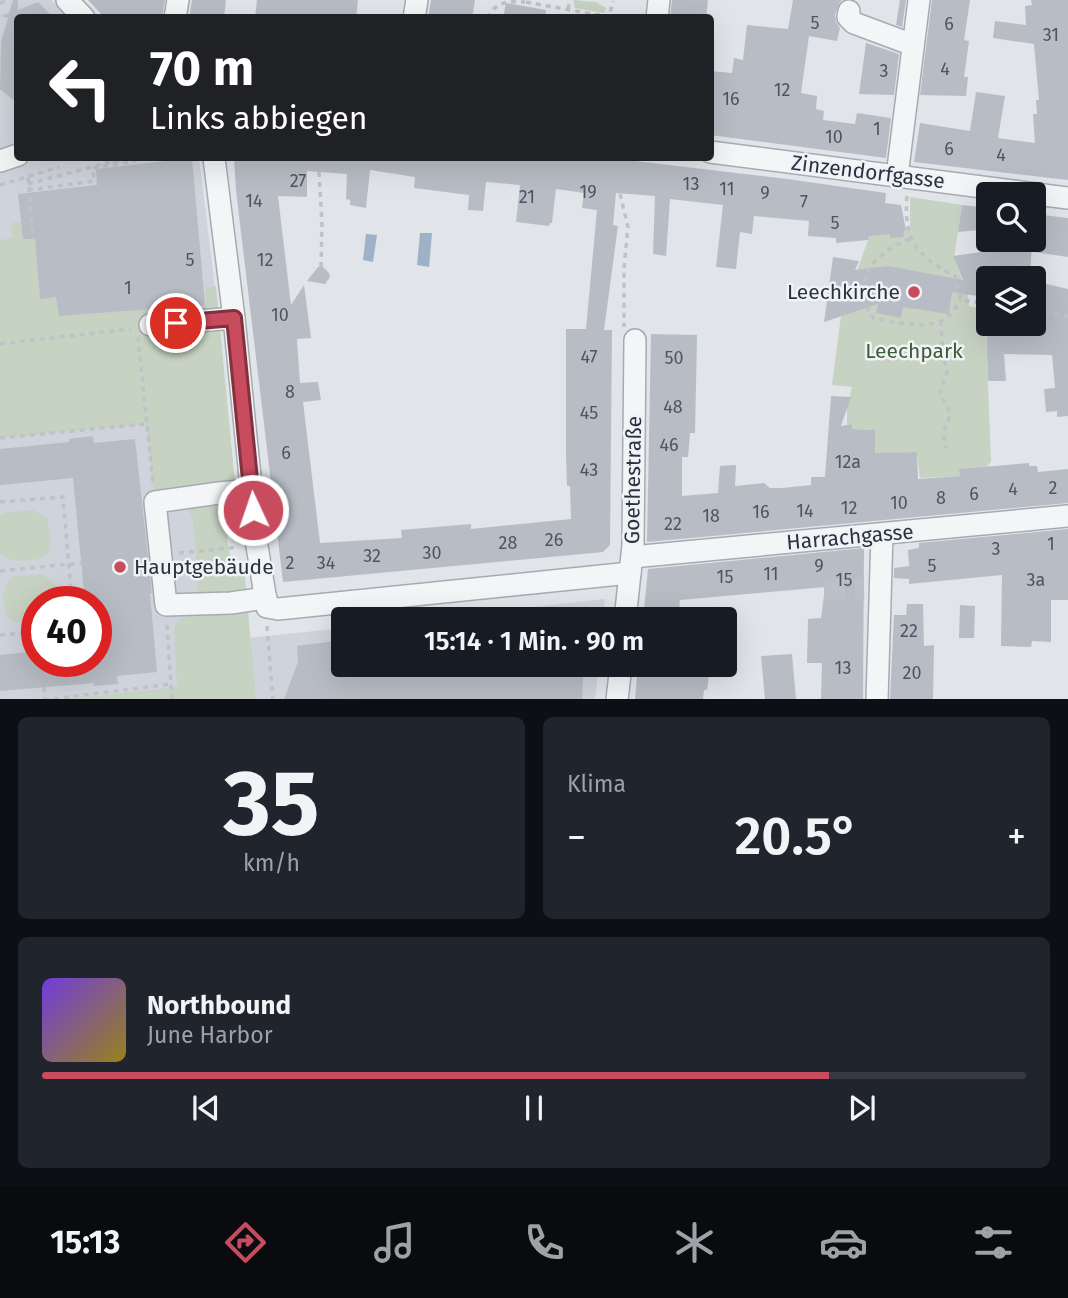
<!DOCTYPE html>
<html lang="de">
<meta charset="utf-8">
<style>
:root{--surface:#171b24;--page:#20242c;--text:#f1f3f6;--muted:#9ea1a6;--line:#363941;--accent:#c84b5e}
body{margin:0;font-family:"Fira Sans",sans-serif;background:var(--page);color:var(--text);height:100vh;display:flex;flex-direction:column;font-size:26px;white-space:nowrap}
*{box-sizing:border-box;margin:0}
p{font-size:23px;color:var(--muted)}
.icon{flex:none;width:38px;height:38px;fill:none;stroke:currentColor;stroke-width:2;stroke-linecap:round;stroke-linejoin:round}
.map{position:relative;height:699px;overflow:hidden}
.details{display:flex;flex-direction:column;gap:18px;padding:18px;background:#0d0f14;flex:1}
.details>*{flex:none}
.banner{position:absolute;left:14px;top:14px;width:700px;height:147px;border-radius:7px;box-shadow:0 7px 28px #0002;background:#202124;color:#fff;overflow:hidden}
.tools{position:absolute;left:976px;top:182px;display:grid;gap:14px}
.tools a{display:grid;place-items:center;width:70px;height:70px;border-radius:7px;background:var(--surface);box-shadow:0 7px 28px #0002;font-size:35px}
.speed{position:absolute;left:21px;top:586px;display:flex;gap:14px;font-size:35px;font-weight:700;text-align:center}
.speed>*{display:grid;place-content:center;width:91px;height:91px;border-radius:50%;background:var(--surface);box-shadow:0 7px 28px #0002;line-height:1}
.speed .limit{border:10px solid #d22;background:#fff;color:#111}
.pin{position:absolute;display:grid;place-items:center;width:60px;height:60px;color:#fff;margin:-30px;border:4px solid #fff;border-radius:50%;box-shadow:0 2px 7px #0007}
.me{position:absolute;width:77px;margin:-38px;rotate:357deg;stroke-linejoin:round;filter:drop-shadow(0 0 5px #0008)}
.turn{display:flex;align-items:center;gap:24px;height:147px;padding:0 21px;font-size:32px}
.turn .icon{width:91px;height:91px;stroke-width:2.5}
.turn b{display:block;font-size:49px;line-height:60px}
.big{font-size:52px;font-weight:600;line-height:1.1}
.details .widget{flex:1;display:flex;flex-direction:column;justify-content:center;gap:10px;min-width:0;padding:0 24px;border-radius:10px;background:var(--page)}
.details .dial{align-items:center;gap:0}
.dial b{font-size:91px;line-height:1}
.song{display:flex;align-items:center;gap:21px}
.cover{width:84px;height:84px;border-radius:10px;background:linear-gradient(135deg,hsl(260 70% 55%),hsl(50 70% 35%))}
.played{height:7px;border-radius:4px;background:linear-gradient(90deg,var(--accent) 80%,var(--line) 80%)}
.keys{display:flex;justify-content:space-around;direction:ltr}
.heat{display:flex;justify-content:space-between;align-items:center;font-size:38px;direction:ltr}
.details .tiles{flex:1;display:grid;gap:18px;grid-template-columns:1fr 1fr}
.widget:last-child{grid-column:span 2}
.trip{position:absolute;left:331px;top:607px;width:406px;height:70px;border-radius:7px;background:var(--surface);box-shadow:0 7px 28px #0002;font-weight:600;line-height:70px;text-align:center}
.dock{display:flex;height:112px;justify-content:space-around;align-items:center;background:#090b0e;color:var(--muted)}
.dock .icon{width:49px;height:49px}
.dock .on{color:var(--accent)}
.dock b{font-size:32px;color:var(--text)}
.map>svg:first-child{display:block}
.built{fill:#cfd3db;fill-rule:evenodd}
.green{fill:#c6d2c2}
.water{fill:#9db2c7}
.building{fill:#b8bdc5;fill-rule:evenodd}
.lines{fill:none;stroke-linecap:round;stroke-linejoin:round}
.minor-tunnel{stroke:#bcc0c7;stroke-width:21;stroke-dasharray:21 10;stroke-linecap:butt}
.minor-casing{stroke:#a6abb3;stroke-width:24}
.path{stroke:#bfc2c7;stroke-width:3.5;stroke-dasharray:5 5;stroke-linecap:butt}
.minor{stroke:#f3f5f7;stroke-width:21}
.path-bridge{stroke:#bfc2c7;stroke-width:3.5;stroke-dasharray:5 5;stroke-linecap:butt}
.route-casing{stroke:#82313d;stroke-width:18}
.route{stroke:#c84b5e;stroke-width:12}
.poi-dot{fill:#c84b5e;stroke:#f0f3f6;stroke-width:2.5}
.labels{text-anchor:middle;dominant-baseline:central;stroke-width:5;stroke-linejoin:round;paint-order:stroke}
.number-label{font-size:18px;fill:#4e5561}
.street-label{font-size:21px;fill:#2a3240;stroke:#f0f3f6}
.poi-label{font-size:21px;fill:#2a3240;stroke:#f0f3f6;text-anchor:end}
.park-label{font-size:21px;fill:#3e5b38;stroke:#f0f3f6}
</style>
<div class="map">
<svg width="1068" height="700" viewBox="0 0 1068 700">
<rect width="100%" height="100%" fill="#e1e4e9"/>
<g class="built">
<path d="M0 0H51L69 17 18 18V158H199L217 304 239 525 229 530 227 540 231 562 238 567H244L249 638 343 628V665H599L595 699H0ZM37 602H96V662H37Z"/>
<path d="M605 599 603 619H423Z"/>
</g>
<g class="green">
<path d="M573 0 596 2 606 8 604 13 575 8Z"/>
<path d="M910 197 962 205 954 258 968 295 969 306 985 309 991 462 985 468 960 469V476L920 478 917 452 890 453 875 483V430L852 429V424L847 425V408L852 387 832 385 841 316 868 240 848 236 890 234V237L910 226Z"/>
<path d="M33 220 40 298 56 297 59 316 206 305V287L216 286 239 525 229 530 227 540 231 562 238 567H244L256 699H67L177 687 174 627C180 616 188 616 200 614L193 518 190 513V506L155 502 146 424 0 438V240L13 238 11 223Z"/>
<path d="M33 510 47 518C48 526 52 539 50 547 47 564 10 564 0 554V516L3 513Z"/>
<path d="M41 574 55 583 58 602H37V620C30 621 20 623 14 621 0 616 0 584 12 578 20 574 33 575 41 574Z"/>
</g>
<g class="water">
<path d="M420 233H432L429 267 417 265Z"/>
<path d="M366 234 377 235 373 262 363 260Z"/>
</g>
<g class="building">
<path d="M13 0H18V10L38 2 54 18H18V104L0 89 1 42 8 18 1 16 9 13Z"/>
<path d="M88 0H165L162 18H105Z"/>
<path d="M192 0H226L224 18H189Z"/>
<path d="M257 0H358L356 18H255Z"/>
<path d="M431 0H475L472 18H428Z"/>
<path d="M672 0H708L706 18H670Z"/>
<path d="M793 0H842L839 3 835 15 836 22 840 28 837 41 809 36 801 93 817 96 816 109 824 111 823 120 855 124 857 113 891 118 886 158 710 135V71L732 73 734 58 743 60 747 25 788 29Z"/>
<path d="M900 0H906L902 27 896 25Z"/>
<path d="M932 0H970L964 40 969 41 964 77H968L966 96 920 95Z"/>
<path d="M1031 0H1068V180L914 162 920 123 970 131 976 92 1005 96 998 138 1035 143 1033 114H1037L1036 100H1039L1034 44 993 38 995 21 1026 25 1025 6 1032 5Z"/>
<path d="M506 3 546 10 545 18H503Z"/>
<path d="M866 43 899 54 894 95 859 94Z"/>
<path d="M192 158 205 305 59 316 56 297 40 299 35 239H23L18 194 97 185 96 169Z"/>
<path d="M234 158H610L787 179 886 193 885 203 901 205 906 230 903 231 904 237 890 238V234L869 236 868 240 836 243V238L808 236 809 221 754 216 752 234 740 232 736 269 716 267 723 205 670 199 666 256 653 254 655 196 616 193 613 225 618 226 604 330H612L610 545 603 552 283 582 236 191ZM370 170 415 177 414 188 469 195 468 210 483 211 486 182 520 185 516 222 549 226 550 223H552L556 189 584 193 582 208 597 210 586 329H566V455L567 486H570L571 519 471 529V524L401 530 402 538 320 543 303 402 321 400 318 382 300 383 297 339 311 338 304 285 291 305 278 196 307 197V171L347 174 346 199 350 200V205L366 208Z"/>
<path d="M962 205 989 208V229L958 232Z"/>
<path d="M1034 214 1068 218V257L1034 252Z"/>
<path d="M987 240H1032L1030 278H989V298L952 292 949 314 903 307 901 318 876 313 878 304 824 322 833 257 859 261 855 270 888 266 963 280 953 256 989 251Z"/>
<path d="M318 267H323L329 273 330 277 325 284 307 281Z"/>
<path d="M1034 281 1068 289V416L1057 417V411L1046 412 1044 389 1055 388 1052 355 1004 354 1006 381H988L986 324H1034Z"/>
<path d="M651 334 697 335 695 433H690L688 457H682V496L718 493 720 466 736 465 735 486 764 483 770 488H782L811 485V477H825L831 396 851 397 841 426 852 424V429L875 430V453L917 452 918 479 960 476 959 469 1029 463V466H1037L1038 472 1068 469V503L647 542Z"/>
<path d="M93 436 94 443 135 439 152 593H150L157 672 117 676 118 684 94 686V683L0 691V655L37 651V662H96V602H85L73 478 0 485V449L69 442V439Z"/>
<path d="M1068 529V600H1051V642L1032 641 1031 647 1001 646 1002 575 909 584V579L894 578V568L909 566 908 550 919 548V543Z"/>
<path d="M864 548 863 699H821L822 663H807L808 619 821 618 825 587 680 600 678 620H643L648 569Z"/>
<path d="M907 604H923L924 646 934 645 933 699H890L894 615H906Z"/>
<path d="M960 605 975 606 974 638H959Z"/>
<path d="M343 640V665H584L582 699H284L298 662 297 646Z"/>
<path d="M792 654 796 699H765L761 656Z"/>
<path d="M638 665H684L683 673 709 676 707 690H704L703 699H635Z"/>
</g>
<g class="lines">
<path class="minor-tunnel" d="M824 590 864 589"/>
<defs>
<g id="minor">
<path d="M67 0 84 18"/>
<path d="M849 11 848 17 854 23 913 45"/>
<path d="M175 18 178 0"/>
<path d="M414 18 417 0"/>
<path d="M657 18 659 0"/>
<path d="M710 152 1068 198"/>
<path d="M214 158 234 318 257 546 267 607 278 609 630 573"/>
<path d="M0 161 18 155"/>
<path d="M897 176 919 0"/>
<path d="M150 325 234 318"/>
<path d="M252 490 219 493 155 502 166 605 231 603 266 598"/>
<path d="M632 557 1068 516"/>
<path d="M625 620 633 545 635 340"/>
<path d="M617 700 621 665"/>
<path d="M877 700 882 534"/>
</g>
</defs>
<use href="#minor" class="minor-casing"/>
<g class="path">
<path d="M526 2 609 17 613 1"/>
<path d="M0 3 9 0"/>
<path d="M568 9 570 0"/>
<path d="M488 18C495 1 509 1 525 2"/>
<path d="M319 172 322 224 321 267"/>
<path d="M28 177 33 239"/>
<path d="M28 184 114 161 135 158"/>
<path d="M0 185 59 167"/>
<path d="M28 190 94 181 93 168 135 161V158"/>
<path d="M620 194 628 227 624 268V327"/>
<path d="M907 196C903 239 917 257 955 276L961 300 989 304"/>
<path d="M910 239C874 253 849 280 873 318 893 322 921 329 941 321 950 317 955 308 961 300"/>
<path d="M1034 311 1068 316"/>
<path d="M941 321 943 359C953 374 941 381 940 395L949 410V418L943 433 946 448"/>
<path d="M138 337 153 483"/>
<path d="M0 344 131 329"/>
<path d="M0 438 146 424"/>
<path d="M0 502 63 497 72 602"/>
<path d="M179 553 238 547"/>
<path d="M0 571 81 563"/>
<path d="M167 625 172 700"/>
<path d="M267 626 273 700"/>
<path d="M0 635 37 632"/>
<path d="M44 687 45 698"/>
<path d="M44 700 171 684"/>
</g>
<use href="#minor" class="minor"/>
<path class="path-bridge" d="M114 161 115 167"/>
</g>
<g class="lines">
<defs>
<path id="route" d="M176 323 234 318 253 510"/>
</defs>
<use href="#route" class="route-casing"/>
<use href="#route" class="route"/>
</g>
<g class="poi-dot">
<circle cx="914" cy="292" r="7"/>
<circle cx="120" cy="567" r="7"/>
</g>
<g class="labels">
<g class="number-label">
<text x="815" y="23">5</text>
<text x="949" y="24">6</text>
<text x="1051" y="35">31</text>
<text x="945" y="69">4</text>
<text x="884" y="71">3</text>
<text x="782" y="90">12</text>
<text x="731" y="99">16</text>
<text x="877" y="129">1</text>
<text x="834" y="137">10</text>
<text x="949" y="149">6</text>
<text x="1001" y="155">4</text>
<text x="298" y="181">27</text>
<text x="691" y="184">13</text>
<text x="727" y="189">11</text>
<text x="588" y="192">19</text>
<text x="765" y="193">9</text>
<text x="527" y="197">21</text>
<text x="254" y="201">14</text>
<text x="804" y="202">7</text>
<text x="835" y="223">5</text>
<text x="190" y="260">5</text>
<text x="265" y="260">12</text>
<text x="128" y="288">1</text>
<text x="280" y="315">10</text>
<text x="589" y="357">47</text>
<text x="674" y="358">50</text>
<text x="290" y="392">8</text>
<text x="673" y="407">48</text>
<text x="589" y="413">45</text>
<text x="669" y="445">46</text>
<text x="286" y="453">6</text>
<text x="848" y="462">12a</text>
<text x="589" y="470">43</text>
<text x="1053" y="488">2</text>
<text x="1013" y="489">4</text>
<text x="974" y="494">6</text>
<text x="941" y="498">8</text>
<text x="899" y="503">10</text>
<text x="849" y="508">12</text>
<text x="805" y="511">14</text>
<text x="761" y="512">16</text>
<text x="711" y="516">18</text>
<text x="673" y="524">22</text>
<text x="554" y="540">26</text>
<text x="508" y="543">28</text>
<text x="1051" y="544">1</text>
<text x="996" y="549">3</text>
<text x="432" y="553">30</text>
<text x="372" y="556">32</text>
<text x="290" y="563">2</text>
<text x="326" y="563">34</text>
<text x="819" y="566">9</text>
<text x="932" y="566">5</text>
<text x="771" y="574">11</text>
<text x="725" y="577">15</text>
<text x="844" y="580">15</text>
<text x="1036" y="580">3a</text>
<text x="909" y="631">22</text>
<text x="843" y="668">13</text>
<text x="912" y="673">20</text>
</g>
<g class="street-label">
<text transform="translate(868 172) rotate(7)">Zinzendorfgasse</text>
<text transform="translate(633 480) rotate(-89)">Goethestraße</text>
<text transform="translate(850 537) rotate(-5)">Harrachgasse</text>
</g>
<g class="poi-label">
<text x="900" y="292">Leechkirche</text>
<text x="134" y="567" text-anchor="start">Hauptgebäude</text>
</g>
<g class="park-label">
<text x="914" y="351">Leechpark</text>
</g>
</g>
</svg>
<div class="tools">
<a><svg class="icon" aria-label="search" viewBox="0 0 24 24"><circle cx="10" cy="10" r="6"/><path d="M15 15l6 6"/></svg></a>
<a><svg class="icon" aria-label="layers" viewBox="0 0 24 24"><path d="M12 4l9 5-9 5-9-5zM3 14l9 5 9-5"/></svg></a>
</div>
<div class="speed"><div class="limit">40</div></div>
<div class="pin" style="left:176px;top:323px;background:#d93025"><svg class="icon" aria-label="arrive" viewBox="0 0 24 24"><path d="M6 21V4h12l-3 4 3 4H6"/></svg></div>
<svg class="me" style="left:253px;top:510px" viewBox="-20 -20 40 40"><circle r="17" fill="#c84b5e" stroke="#fff" stroke-width="3"/><path d="M0-11L8 9 0 5-8 9z" fill="#fff"/></svg>
<div class="trip">15:14 · 1 Min. · 90 m</div>
<div class="banner">
<div class="turn"><svg class="icon" aria-label="left" viewBox="0 0 24 24"><path d="M17 20v-9H6M10 6l-5 5 5 5"/></svg><div><b>70 m</b>Links abbiegen</div></div>
</div>
</div>
<section class="details">
<div class="tiles">
<div class="widget dial"><b>35</b><p>km/h</p></div>
<div class="widget"><p>Klima</p>
<div class="heat"><a>−</a><b class="big">20.5°</b><a>+</a></div>
</div>
<div class="widget">
<div class="song"><i class="cover"></i><div><b>Northbound</b><p>June Harbor</p></div></div>
<div class="played"></div>
<div class="keys"><svg class="icon" aria-label="previous" viewBox="0 0 24 24"><path d="M18 5L8 12l10 7zM5 5v14"/></svg><svg class="icon" aria-label="pause" viewBox="0 0 24 24"><path d="M8 5v14M16 5v14"/></svg><svg class="icon" aria-label="next" viewBox="0 0 24 24"><path d="M6 5l10 7-10 7zM19 5v14"/></svg></div>
</div>
</div>
</section>
<nav class="dock">
<b>15:13</b>
<svg class="icon on" aria-label="directions" viewBox="0 0 24 24"><path d="M12 3l9 9-9 9-9-9zM9 14v-3h6M13 9l2 2-2 2"/></svg>
<svg class="icon" aria-label="music" viewBox="0 0 24 24"><path d="M9 18V5l10-2v13"/><circle cx="6" cy="18" r="3"/><circle cx="16" cy="16" r="3"/></svg>
<svg class="icon" aria-label="phone" viewBox="0 0 24 24"><path d="M5 4h4l2 5-3 2q2 4 5 5l2-3 5 2v4C11 20 4 13 5 4z"/></svg>
<svg class="icon" aria-label="climate" viewBox="0 0 24 24"><path d="M12 3v18M4 7l16 10M4 17L20 7"/></svg>
<svg class="icon" aria-label="car" viewBox="0 0 24 24"><path d="M5 17H2v-5l4-1 3-4h7l3 4 3 1v5h-3M9 17h6M6 11h13"/><circle cx="7" cy="17" r="2"/><circle cx="17" cy="17" r="2"/></svg>
<svg class="icon" aria-label="filters" viewBox="0 0 24 24"><path d="M4 7h16M4 17h16"/><circle cx="9" cy="7" r="2"/><circle cx="15" cy="17" r="2"/></svg>
</nav>
